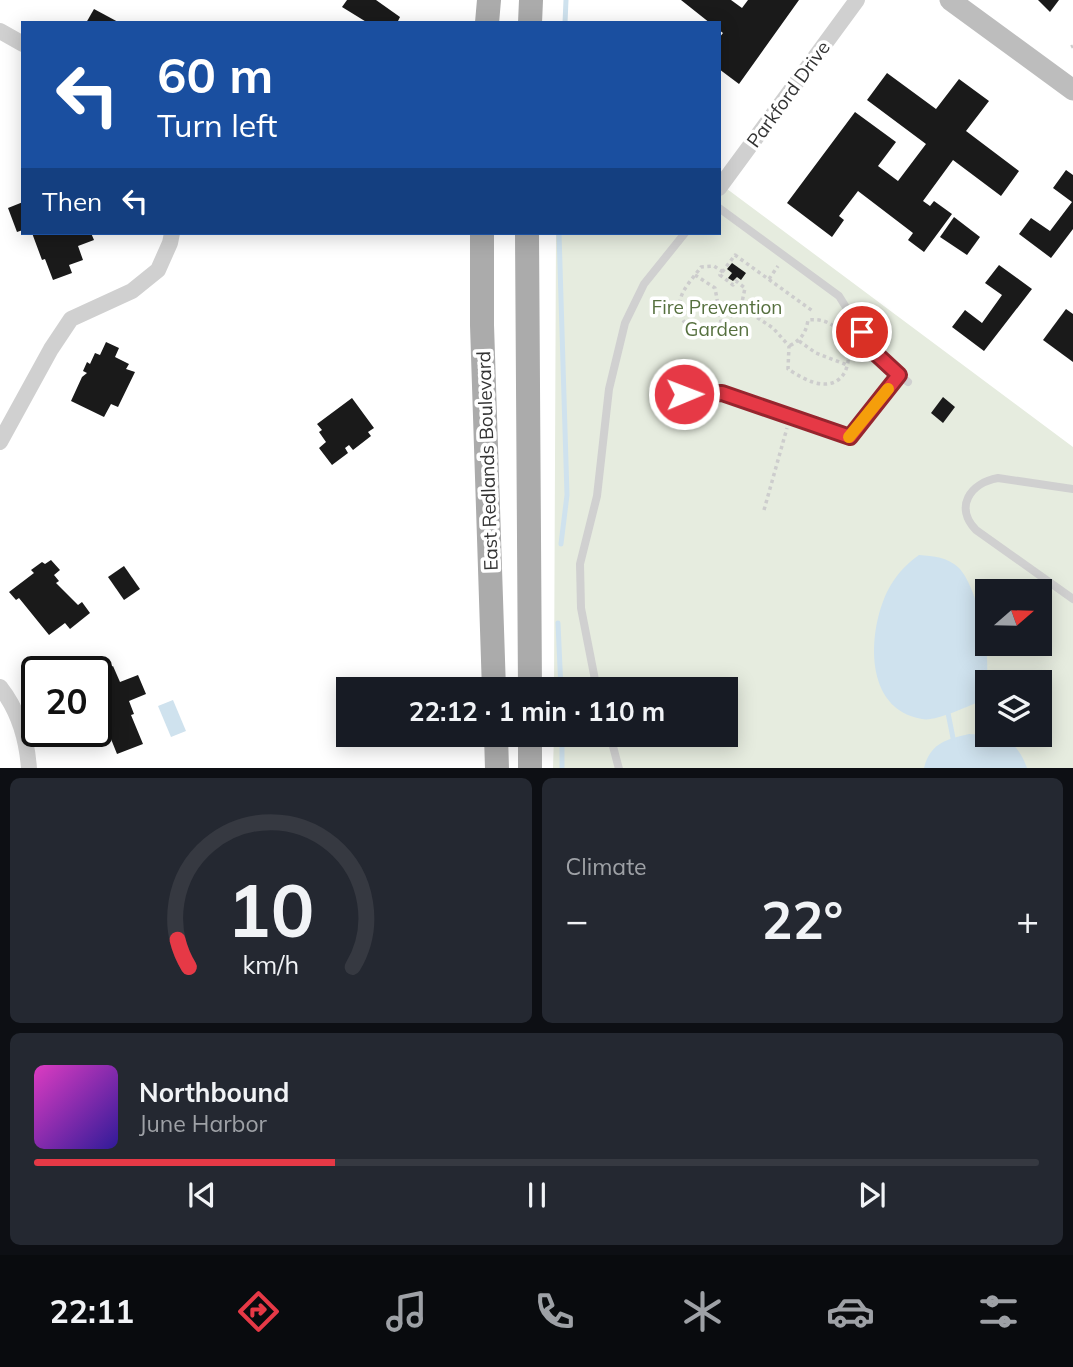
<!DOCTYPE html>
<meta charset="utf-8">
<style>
:root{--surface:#171b24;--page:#242831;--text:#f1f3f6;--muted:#9ea1a6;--line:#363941;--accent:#e63946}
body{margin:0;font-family:Mulish,sans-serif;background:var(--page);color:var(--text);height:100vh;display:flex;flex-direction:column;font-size:26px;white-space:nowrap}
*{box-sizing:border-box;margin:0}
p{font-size:23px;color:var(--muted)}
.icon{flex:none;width:38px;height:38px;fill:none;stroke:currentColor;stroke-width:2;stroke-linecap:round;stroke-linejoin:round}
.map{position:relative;height:768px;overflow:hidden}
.panel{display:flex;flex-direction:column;gap:10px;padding:10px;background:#0d0f14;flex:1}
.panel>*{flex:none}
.hud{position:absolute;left:21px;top:21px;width:700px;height:214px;border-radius:0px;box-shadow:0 4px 18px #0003;background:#1a4fa0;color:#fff;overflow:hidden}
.needle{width:46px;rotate:70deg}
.tools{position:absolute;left:975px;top:579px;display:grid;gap:14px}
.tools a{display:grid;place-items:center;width:77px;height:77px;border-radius:0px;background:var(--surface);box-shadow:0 4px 18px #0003;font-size:35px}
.speed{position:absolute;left:21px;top:656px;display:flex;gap:14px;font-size:35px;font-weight:700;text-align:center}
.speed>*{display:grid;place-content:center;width:91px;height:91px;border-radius:50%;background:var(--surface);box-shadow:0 4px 18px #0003;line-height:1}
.speed .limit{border:4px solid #111;border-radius:10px;background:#fff;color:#111}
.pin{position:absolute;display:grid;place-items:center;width:60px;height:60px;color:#fff;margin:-30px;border:4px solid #fff;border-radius:50%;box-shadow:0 2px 7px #0007}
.me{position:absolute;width:77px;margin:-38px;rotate:89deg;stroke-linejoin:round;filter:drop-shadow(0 0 5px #0008)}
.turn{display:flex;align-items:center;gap:24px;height:147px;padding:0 21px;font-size:32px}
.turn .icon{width:91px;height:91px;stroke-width:2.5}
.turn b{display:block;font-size:49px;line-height:60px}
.then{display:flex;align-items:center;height:66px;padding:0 21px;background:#0003;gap:14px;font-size:26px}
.big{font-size:52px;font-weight:700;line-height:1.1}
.panel .card{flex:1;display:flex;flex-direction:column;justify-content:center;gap:10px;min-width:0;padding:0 24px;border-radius:10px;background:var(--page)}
.panel .dial{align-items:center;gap:0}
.dial svg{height:182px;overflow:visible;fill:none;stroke:var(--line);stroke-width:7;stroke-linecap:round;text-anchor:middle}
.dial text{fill:var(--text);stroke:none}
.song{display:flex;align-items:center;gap:21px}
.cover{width:84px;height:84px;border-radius:10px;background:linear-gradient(135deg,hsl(310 70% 55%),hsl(250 70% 35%))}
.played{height:7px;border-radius:4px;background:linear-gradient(90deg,var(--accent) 30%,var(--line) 30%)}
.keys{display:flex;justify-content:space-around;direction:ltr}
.heat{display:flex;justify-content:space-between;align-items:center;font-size:38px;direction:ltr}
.panel .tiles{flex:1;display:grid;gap:10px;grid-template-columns:1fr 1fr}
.card:last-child{grid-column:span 2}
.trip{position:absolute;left:336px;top:677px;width:402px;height:70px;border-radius:0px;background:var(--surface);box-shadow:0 4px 18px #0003;font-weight:700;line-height:70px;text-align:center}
.menu{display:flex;height:112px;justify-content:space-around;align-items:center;background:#090b0e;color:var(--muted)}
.menu .icon{width:49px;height:49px}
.menu .current{color:var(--accent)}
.menu b{font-size:32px;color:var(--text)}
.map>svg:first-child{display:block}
.green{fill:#e6ecdf;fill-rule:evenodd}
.water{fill:#cfe2ee}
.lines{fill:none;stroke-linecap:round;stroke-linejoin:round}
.stream{stroke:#cfe2ee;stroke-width:5}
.building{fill:#1a1a1a}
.path{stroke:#cdcdcd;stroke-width:3.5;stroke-dasharray:3.5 3.5;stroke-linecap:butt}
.lane{stroke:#d0d0d0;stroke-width:8}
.street{stroke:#d0d0d0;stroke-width:16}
.secondary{stroke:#bdbdbd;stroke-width:21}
.primary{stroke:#ababab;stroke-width:24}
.route-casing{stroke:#96252e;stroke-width:18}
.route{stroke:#e63946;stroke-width:12}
.slow{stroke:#f59e0b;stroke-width:12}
.labels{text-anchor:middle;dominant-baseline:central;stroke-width:7;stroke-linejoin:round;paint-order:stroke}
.street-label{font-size:19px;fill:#333;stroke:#fff}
.park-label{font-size:19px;fill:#56703f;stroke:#fff}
</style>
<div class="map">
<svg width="1073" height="769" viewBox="0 0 1073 769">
<rect width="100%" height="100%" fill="#fff"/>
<path class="green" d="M719 183 1073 447V768L553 769 554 735H726V690L554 689 556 233H719ZM987 592H1040V644H987ZM987 682H1040V735H987Z"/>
<g class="water">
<path d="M919 555C934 556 947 557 959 568 980 590 999 680 979 702 965 707 935 722 922 719 863 709 868 632 887 592 895 576 905 565 919 555Z"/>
<path d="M173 700 186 731 171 737 158 706Z"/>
<path d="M969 734C999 735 1016 737 1027 768H924C930 743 947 739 969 734Z"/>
</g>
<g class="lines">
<g class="stream">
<path d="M565 23 566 0"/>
<path d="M559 233 567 495 561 544"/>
<path d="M558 623 561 690"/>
<path d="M948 713 953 738"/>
<path d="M562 769V735"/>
</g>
</g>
<g class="building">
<path d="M347 0H376L400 17 397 23H368L342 7Z"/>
<path d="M681 0H731L742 8 748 0H799L739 84 719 69V38L723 33 719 30V23H710Z"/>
<path d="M1038 0H1059L1050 12Z"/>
<path d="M94 9 120 23H86Z"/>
<path d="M887 73 936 109 959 79 989 101 966 131 1019 171 1001 196 953 160 923 201 930 206 934 201 952 214 924 252 908 240 913 233 858 191 839 216 844 220 832 237 787 203 855 112 896 142 878 166 898 181 926 144 867 100Z"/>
<path d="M1066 170 1073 175V229L1051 258 1019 234 1031 218 1050 231 1072 202 1053 188Z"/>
<path d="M23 202V230L17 232 8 208Z"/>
<path d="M954 217 980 237 967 255 940 237Z"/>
<path d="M32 233H91L94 240 78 246 83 260 69 265 72 273 53 280 45 259 42 260Z"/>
<path d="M732 263 746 273 741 280 737 277 733 281 728 278 732 273 727 269Z"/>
<path d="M999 265 1032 289 984 351 952 327 965 310 982 323 1002 295 985 283Z"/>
<path d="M1066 309 1073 314V362L1043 340Z"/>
<path d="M106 342 119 348 115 357 129 364 126 369 135 372 118 407 111 404 104 417 71 401 82 377 87 373 83 371 87 362 90 364 95 353 100 355Z"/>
<path d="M943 397 955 407 943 423 931 413Z"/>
<path d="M352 398 374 428 368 432 371 436 353 450 349 445 345 448 348 453 332 465 319 448 326 442 319 432 322 430 317 424Z"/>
<path d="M51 560 60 570 54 575 59 581 56 583 78 605 82 602 90 613 70 629 65 623 49 635 19 598 16 600 9 592 34 573 31 570 42 562 45 564Z"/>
<path d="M124 566 140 589 124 600 108 577Z"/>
<path d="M113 666 120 682 138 675 146 694 129 701 134 714 131 715 143 744 117 754 101 714 96 716V673Z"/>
</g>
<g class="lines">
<g class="path">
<path d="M1071 47 1073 46"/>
<path d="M723 272 714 266 701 267C694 277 682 289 680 301 674 337 723 342 734 310L741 307 773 328 789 346 788 369C797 375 812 384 823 384 862 386 855 314 808 320 806 333 801 340 789 346"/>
<path d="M695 275 715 288 722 327"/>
<path d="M769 279 778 266"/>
<path d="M741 307 745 288 736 281 733 285 720 275 735 255 814 312"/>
<path d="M799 341 816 353 847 365"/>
<path d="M764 510 787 428"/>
</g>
<g class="lane">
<path d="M899 375 908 382"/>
<path d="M684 394 722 393 850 437 899 375 873 351 839 296 719 208"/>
<path d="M1073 489 998 478C970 483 954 507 976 530L1073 599"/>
<path d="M597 690 581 608 580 564 597 496 609 389 625 323 644 284 685 233"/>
<path d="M610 735 619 769"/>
</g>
<g class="street">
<path d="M0 31 23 44"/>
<path d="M719 188 857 0"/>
<path d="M0 442 51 349 71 319 132 291 158 270 170 243 172 233"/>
<path d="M0 687C18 710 27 739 29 769"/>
</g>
<path class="secondary" d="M950 0 1073 90"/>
<g class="primary">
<path d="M487 23 489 0"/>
<path d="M530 23 531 0"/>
<path d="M482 233V325L494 690"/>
<path d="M527 233 530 690"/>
<path d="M496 735 497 769"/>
<path d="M530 735V769"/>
</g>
</g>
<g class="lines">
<defs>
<path id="route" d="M684 394 722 393 850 437 899 375 873 351 862 332"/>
</defs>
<use href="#route" class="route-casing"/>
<use href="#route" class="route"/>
<path class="slow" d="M849 437 888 389"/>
</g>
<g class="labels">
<g class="street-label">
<text transform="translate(788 94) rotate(-54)">Parkford Drive</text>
<text transform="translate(487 461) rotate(-92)">East Redlands Boulevard</text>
</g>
<g class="park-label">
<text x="717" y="307">Fire Prevention<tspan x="717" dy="22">Garden</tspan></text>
</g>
</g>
</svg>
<div class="tools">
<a><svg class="needle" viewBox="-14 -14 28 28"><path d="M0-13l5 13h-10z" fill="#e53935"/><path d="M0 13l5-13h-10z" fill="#9ea1a6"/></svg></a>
<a><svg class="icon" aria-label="layers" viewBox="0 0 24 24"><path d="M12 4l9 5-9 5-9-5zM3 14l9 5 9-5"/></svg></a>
</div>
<div class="speed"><div class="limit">20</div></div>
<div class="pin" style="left:862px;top:332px;background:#d93025"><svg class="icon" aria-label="arrive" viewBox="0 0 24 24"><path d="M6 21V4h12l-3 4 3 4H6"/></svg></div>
<svg class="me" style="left:684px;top:394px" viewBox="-20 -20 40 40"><circle r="17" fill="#e63946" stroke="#fff" stroke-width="3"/><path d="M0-11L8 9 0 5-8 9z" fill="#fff"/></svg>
<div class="trip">22:12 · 1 min · 110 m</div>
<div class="hud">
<div class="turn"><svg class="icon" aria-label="left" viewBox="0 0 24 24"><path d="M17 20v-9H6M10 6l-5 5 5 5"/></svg><div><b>60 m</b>Turn left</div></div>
<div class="then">Then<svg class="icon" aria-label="left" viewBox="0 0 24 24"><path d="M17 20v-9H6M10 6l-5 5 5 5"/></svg></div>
</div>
</div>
<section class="panel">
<div class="tiles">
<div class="card dial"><svg viewBox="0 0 100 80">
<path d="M14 69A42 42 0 1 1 86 69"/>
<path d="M14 69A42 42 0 0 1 9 57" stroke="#e63946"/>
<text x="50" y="56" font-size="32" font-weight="700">10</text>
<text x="50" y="72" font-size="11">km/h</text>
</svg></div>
<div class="card"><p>Climate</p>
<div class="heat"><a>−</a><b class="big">22°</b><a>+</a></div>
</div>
<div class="card">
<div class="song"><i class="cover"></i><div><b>Northbound</b><p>June Harbor</p></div></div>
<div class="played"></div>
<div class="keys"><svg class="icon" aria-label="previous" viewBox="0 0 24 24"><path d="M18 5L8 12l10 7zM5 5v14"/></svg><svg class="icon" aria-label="pause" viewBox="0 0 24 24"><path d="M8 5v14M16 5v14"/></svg><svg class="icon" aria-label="next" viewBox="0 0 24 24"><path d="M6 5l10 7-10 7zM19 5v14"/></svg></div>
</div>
</div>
</section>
<nav class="menu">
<b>22:11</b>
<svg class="icon current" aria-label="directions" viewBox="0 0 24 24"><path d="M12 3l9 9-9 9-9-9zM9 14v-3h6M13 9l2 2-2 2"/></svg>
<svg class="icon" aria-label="music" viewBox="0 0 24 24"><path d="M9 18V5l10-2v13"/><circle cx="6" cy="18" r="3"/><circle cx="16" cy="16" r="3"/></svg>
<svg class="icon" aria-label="phone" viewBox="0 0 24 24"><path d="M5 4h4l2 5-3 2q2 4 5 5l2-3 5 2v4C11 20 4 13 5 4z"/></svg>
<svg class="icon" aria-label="climate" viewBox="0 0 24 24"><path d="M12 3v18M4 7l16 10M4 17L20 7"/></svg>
<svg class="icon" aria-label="car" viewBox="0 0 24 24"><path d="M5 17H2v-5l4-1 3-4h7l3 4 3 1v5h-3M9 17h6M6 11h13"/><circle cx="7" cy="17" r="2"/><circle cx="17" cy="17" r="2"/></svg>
<svg class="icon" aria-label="filters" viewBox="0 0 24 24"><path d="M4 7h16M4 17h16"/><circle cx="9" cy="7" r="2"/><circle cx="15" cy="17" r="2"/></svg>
</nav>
